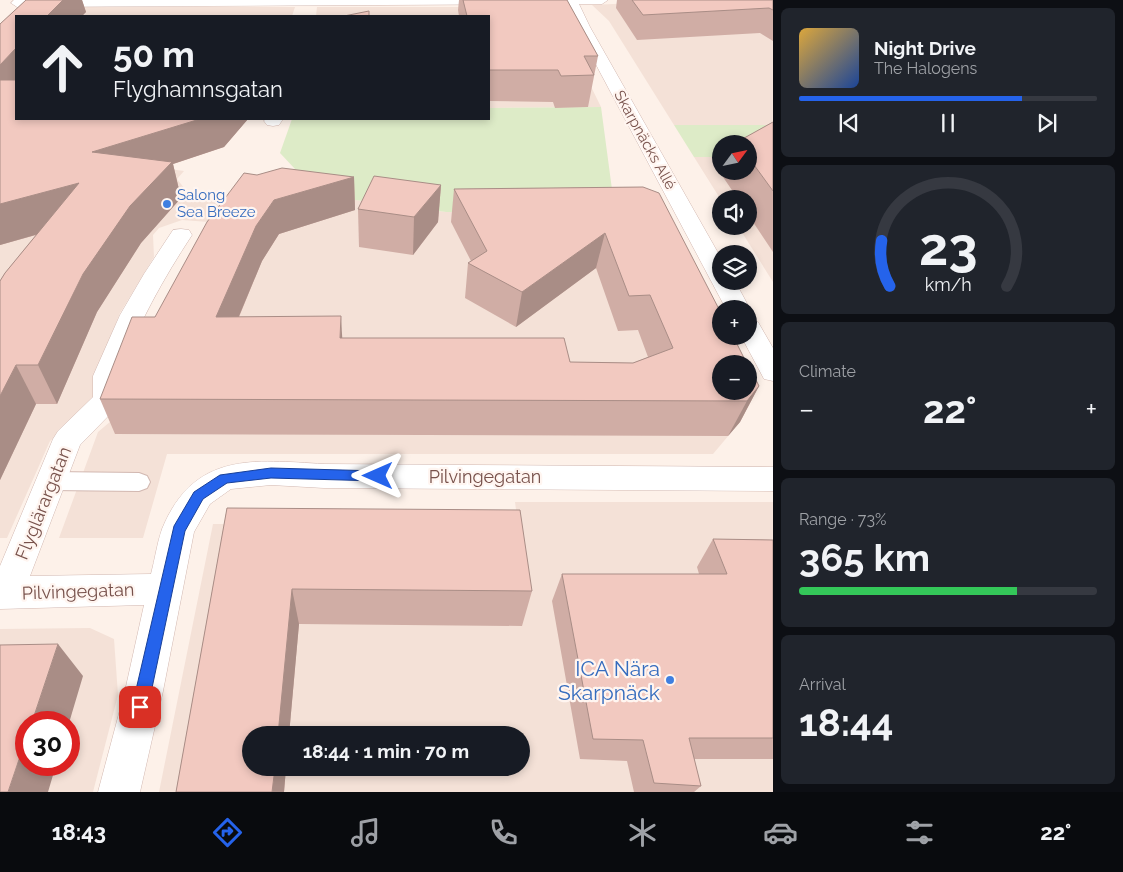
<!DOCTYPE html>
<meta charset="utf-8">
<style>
:root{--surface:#171b24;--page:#20242c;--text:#f1f3f6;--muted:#9ea1a6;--line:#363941;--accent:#2563eb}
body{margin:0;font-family:Raleway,sans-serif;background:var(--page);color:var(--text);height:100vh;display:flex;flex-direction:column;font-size:19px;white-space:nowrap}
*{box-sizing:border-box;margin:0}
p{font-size:16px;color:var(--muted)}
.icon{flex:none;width:28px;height:28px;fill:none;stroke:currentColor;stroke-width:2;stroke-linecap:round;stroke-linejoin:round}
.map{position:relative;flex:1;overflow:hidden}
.details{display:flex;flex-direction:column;gap:8px;padding:8px;background:#0d0f14;width:350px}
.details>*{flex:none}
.banner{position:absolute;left:15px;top:15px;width:475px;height:105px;border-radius:0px;box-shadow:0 2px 8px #0003;background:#171b24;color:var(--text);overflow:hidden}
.needle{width:32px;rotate:57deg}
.buttons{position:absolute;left:712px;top:135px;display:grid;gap:10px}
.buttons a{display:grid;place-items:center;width:45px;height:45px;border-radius:50%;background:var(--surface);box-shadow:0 2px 8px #0003;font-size:25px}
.speed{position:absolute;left:15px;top:711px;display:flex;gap:10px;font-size:25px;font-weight:700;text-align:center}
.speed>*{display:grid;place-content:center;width:65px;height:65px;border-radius:50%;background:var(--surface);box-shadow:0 2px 8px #0003;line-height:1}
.speed .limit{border:8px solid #d22;background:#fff;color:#111}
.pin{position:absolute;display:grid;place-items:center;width:42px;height:42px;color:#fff;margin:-21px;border-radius:10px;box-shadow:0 2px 8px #0006}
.me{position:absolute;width:55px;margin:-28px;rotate:270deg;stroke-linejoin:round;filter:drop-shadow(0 0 4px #0008)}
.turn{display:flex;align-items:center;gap:18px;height:105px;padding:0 15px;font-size:22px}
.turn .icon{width:65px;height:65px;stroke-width:2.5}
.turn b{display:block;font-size:35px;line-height:42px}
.big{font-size:38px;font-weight:700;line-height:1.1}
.details .widget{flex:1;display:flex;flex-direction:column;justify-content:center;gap:8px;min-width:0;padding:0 18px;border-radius:8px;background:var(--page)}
.details .dial{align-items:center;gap:0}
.dial svg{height:130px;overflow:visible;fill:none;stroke:var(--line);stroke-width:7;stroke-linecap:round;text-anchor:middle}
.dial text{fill:var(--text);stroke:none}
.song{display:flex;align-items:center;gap:15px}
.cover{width:60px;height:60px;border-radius:8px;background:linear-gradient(135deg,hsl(40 70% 55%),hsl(220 70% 35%))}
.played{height:5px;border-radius:2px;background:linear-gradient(90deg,var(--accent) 75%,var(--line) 75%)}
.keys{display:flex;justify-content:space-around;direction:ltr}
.heat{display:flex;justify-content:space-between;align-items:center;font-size:28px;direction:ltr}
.charge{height:8px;border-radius:4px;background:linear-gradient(90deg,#34c759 73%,var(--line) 0)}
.trip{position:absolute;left:242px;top:726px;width:288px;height:50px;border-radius:25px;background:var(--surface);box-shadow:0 2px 8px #0003;font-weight:700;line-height:50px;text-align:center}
.dock{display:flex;height:80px;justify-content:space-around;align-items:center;background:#090b0e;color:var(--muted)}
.dock .icon{width:35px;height:35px}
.dock .active{color:var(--accent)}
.dock b{font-size:22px;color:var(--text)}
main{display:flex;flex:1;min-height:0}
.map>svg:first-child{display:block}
.residential{fill:#f4e1d7;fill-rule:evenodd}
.green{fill:#ddebc7}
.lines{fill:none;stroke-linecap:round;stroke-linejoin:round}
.service-casing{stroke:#d2b8b1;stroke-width:2}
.minor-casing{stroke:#d2b8b1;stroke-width:1}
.service{fill:#fff;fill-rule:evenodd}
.minor{fill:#fff;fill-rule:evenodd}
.wall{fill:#d0ada5}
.shaded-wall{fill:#a98d86}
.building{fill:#f2c9c0;stroke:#a98d86}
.route{fill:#2563eb;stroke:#184099}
.shop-dot{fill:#3f7fe0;stroke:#fff5f0;stroke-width:2}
.labels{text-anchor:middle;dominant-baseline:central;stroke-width:4.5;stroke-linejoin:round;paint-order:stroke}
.far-street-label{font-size:15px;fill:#78524c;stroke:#fff5f0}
.far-shop-label{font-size:15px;fill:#366cbe;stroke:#fff5f0;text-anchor:start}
.street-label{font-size:18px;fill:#78524c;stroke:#fff5f0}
.near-shop-label{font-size:21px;fill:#366cbe;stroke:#fff5f0;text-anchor:end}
</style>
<main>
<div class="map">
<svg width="773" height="792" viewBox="0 0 773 792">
<rect width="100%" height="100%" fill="#fdf1e9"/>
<g class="residential">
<path d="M697 0H773V125H674L609 21 592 5Z"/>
<path d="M57 7H295L292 16H48Z"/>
<path d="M317 7H552L601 107 489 108V16H316Z"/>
<path d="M0 150H25L184 171 177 179 192 198 239 205 287 191 446 212H615L740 422 713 454H167L143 538H59L98 432 124 410 209 222 182 220 159 228 153 235 154 257 120 313 97 371 98 392 89 408 50 441 7 538H0Z"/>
<path d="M694 157H721V171H749L773 157V282L738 226H749V199L721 200Z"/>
<path d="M515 502H773V792H159L213 524H518ZM251 735H521V768H251Z"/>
<path d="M90 628 114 639 118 695 93 792H0V629ZM26 722H69V765H26Z"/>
</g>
<g class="green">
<path d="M601 107 615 212H446L287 191 295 169 280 153 292 119H489V108Z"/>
<path d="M674 125H773L749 144H721V157H694Z"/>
</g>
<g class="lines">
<defs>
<path id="service" d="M51 472 139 473 147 476 150 482 147 488 139 491 51 490 43 487 40 481 43 475Z"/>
<g id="minor">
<path d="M14 0H608L602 4H579L590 27 721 258V281H735L750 309 749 311V309H726L576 27 566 4 17 7 11 3Z"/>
<path d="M266 119H283L279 125 273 126 267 125 264 121Z"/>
<path d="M181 229 189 230 192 235C163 279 138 324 120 373 116 385 123 396 117 407L80 445 30 576 151 574C155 559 157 543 162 529 194 451 254 460 324 464L773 467V491L324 488 271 485 231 489 210 504 194 532 163 691 140 792H98L125 691 144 605 0 609V566L53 439 58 431 93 397V376L120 315 144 274 173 230Z"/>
<path d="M749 320 758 322 773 348V381L764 379 741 336H749Z"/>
</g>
</defs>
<use href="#service" class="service-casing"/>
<use href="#minor" class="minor-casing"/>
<use href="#service" class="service"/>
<use href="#minor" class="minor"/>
</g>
<g class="wall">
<path d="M26 0H82L86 12 82 16H16V119H248L224 147 173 164 181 198 141 243 97 312 57 404H36L0 480V281L5 273 36 235 0 245V24Z"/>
<path d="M459 0H567L598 56 588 107 555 108 553 102 489 101V16H459L458 10Z"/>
<path d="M617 0H773V41L760 33 637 40 616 8Z"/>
<path d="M773 122V252L749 216V199H738L723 177 726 171H749V144H736L737 142Z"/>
<path d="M257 175 354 177 355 210 279 234 262 261 239 317 342 338 570 362 633 363 648 357 638 330 618 331 596 268 516 327 465 298 468 263 471 261 451 222 454 189 643 187 759 386 740 422 728 436 115 434 100 399 155 317Z"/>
<path d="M441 185 438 222 413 255 359 247 358 209Z"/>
<path d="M227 508 532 591 522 626 299 624 289 735H251V768H286L284 792H176Z"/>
<path d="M713 539 773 540V759H694L701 786 694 792H634L627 761 580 759 552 601 562 574H699L697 567Z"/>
</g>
<g class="shaded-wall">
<path d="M63 0H82L86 12 82 16H47Z"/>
<path d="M16 48V93L0 111V65Z"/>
<path d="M200 119H248L224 147 173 164 181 198 141 243 97 312 57 404 38 365 83 274 92 152Z"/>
<path d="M354 177 355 210 279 234 262 261 224 352 216 317 256 226 274 200Z"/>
<path d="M79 183 91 219 0 245V204Z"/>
<path d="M441 185 438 222 413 255 414 217Z"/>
<path d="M605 233 596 268 516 327 522 292Z"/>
<path d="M341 316 343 352 340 338Z"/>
<path d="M16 365 36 404 0 480V396Z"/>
<path d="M759 386 740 422 728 436 747 401Z"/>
<path d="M292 589 299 624 289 735H278Z"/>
<path d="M58 644 83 676 69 723V722H32Z"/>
<path d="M26 739V765H56L48 792H8Z"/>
<path d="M275 768H286L284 792H272Z"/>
</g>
<g class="building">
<path d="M26 0H63L47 16H16V48L0 65V24Z"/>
<path d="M463 0H567L598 56H584L594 75 561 76 558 70H489V16H467Z"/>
<path d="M632 0H773V10L769 8 643 15Z"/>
<path d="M369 11V16H344Z"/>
<path d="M0 80H16V119H200L92 152 172 162 130 206 83 274 38 365H16L0 396V281L5 273 79 183 0 204Z"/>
<path d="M773 122V191L749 158V144H738L737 142Z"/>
<path d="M282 168 354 177 274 200 256 226 216 317 341 316 340 338H564L570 362 633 363 673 348 650 295 629 296 605 233 522 292 468 263 487 251 454 189 643 187 659 193 721 313V336H733L747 364H721V391H749V366L759 386 747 401 100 399 132 317H155L207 222 244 173 257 175Z"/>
<path d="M374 176 441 185 414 217 358 209Z"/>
<path d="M227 508 520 510 532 591 292 589 278 735H251V768H275L272 792H176Z"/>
<path d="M713 539 773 540V738H689L701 786 654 783 643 740 593 739 562 574H727Z"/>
<path d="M58 644 32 722H26V739L8 792H0V645Z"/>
</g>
<path class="route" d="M271 468 378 471 383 473 385 476 383 480 378 481 271 478 227 483 203 499 185 531 148 707 146 713 140 715 134 713 132 707 174 526 194 492 220 475Z"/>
<g class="shop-dot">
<circle cx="167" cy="204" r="5"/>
<circle cx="670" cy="680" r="5"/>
</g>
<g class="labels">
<g class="far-street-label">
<text transform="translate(645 140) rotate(61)">Skarpnäcks Allé</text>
</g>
<g class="far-shop-label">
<text x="177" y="195">Salong<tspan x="177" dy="17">Sea Breeze</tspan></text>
</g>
<g class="street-label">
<text x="485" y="476">Pilvingegatan</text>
<text transform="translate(43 503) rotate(-68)">Flyglärargatan</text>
<text transform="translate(78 591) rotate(-2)">Pilvingegatan</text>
</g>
<g class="near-shop-label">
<text x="660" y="668">ICA Nära<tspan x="660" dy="24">Skarpnäck</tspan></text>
</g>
</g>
</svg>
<div class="buttons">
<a><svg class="needle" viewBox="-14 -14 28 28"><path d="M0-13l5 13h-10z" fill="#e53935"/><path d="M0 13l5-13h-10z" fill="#9ea1a6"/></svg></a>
<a><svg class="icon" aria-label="sound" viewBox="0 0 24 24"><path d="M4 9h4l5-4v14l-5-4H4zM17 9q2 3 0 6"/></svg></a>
<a><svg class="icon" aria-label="layers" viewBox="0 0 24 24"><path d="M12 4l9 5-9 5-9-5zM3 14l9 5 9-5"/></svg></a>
<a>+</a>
<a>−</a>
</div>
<div class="speed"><div class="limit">30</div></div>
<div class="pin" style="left:140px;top:707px;background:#d93025"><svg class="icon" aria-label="arrive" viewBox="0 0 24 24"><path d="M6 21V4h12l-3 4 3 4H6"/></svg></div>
<svg class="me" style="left:378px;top:476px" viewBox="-20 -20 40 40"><path d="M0-17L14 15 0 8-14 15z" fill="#2563eb" stroke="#fff" stroke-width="4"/></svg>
<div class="trip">18:44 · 1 min · 70 m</div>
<div class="banner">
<div class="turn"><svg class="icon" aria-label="ahead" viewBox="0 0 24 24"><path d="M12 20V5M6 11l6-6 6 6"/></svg><div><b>50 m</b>Flyghamnsgatan</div></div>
</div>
</div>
<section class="details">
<div class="widget">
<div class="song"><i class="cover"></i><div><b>Night Drive</b><p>The Halogens</p></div></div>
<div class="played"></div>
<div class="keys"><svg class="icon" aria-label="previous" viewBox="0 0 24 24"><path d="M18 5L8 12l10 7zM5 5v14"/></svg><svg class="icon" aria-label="pause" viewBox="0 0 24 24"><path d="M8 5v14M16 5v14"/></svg><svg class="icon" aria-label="next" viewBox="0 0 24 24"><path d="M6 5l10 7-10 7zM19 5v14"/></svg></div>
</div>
<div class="widget dial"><svg viewBox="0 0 100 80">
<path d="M14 69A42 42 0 1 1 86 69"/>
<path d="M14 69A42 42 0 0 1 9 41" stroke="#2563eb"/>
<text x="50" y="56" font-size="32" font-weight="700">23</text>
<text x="50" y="72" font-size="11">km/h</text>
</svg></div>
<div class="widget"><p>Climate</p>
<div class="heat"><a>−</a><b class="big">22°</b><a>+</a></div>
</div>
<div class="widget"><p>Range · 73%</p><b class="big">365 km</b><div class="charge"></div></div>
<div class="widget"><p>Arrival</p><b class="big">18:44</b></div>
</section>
</main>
<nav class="dock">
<b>18:43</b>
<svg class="icon active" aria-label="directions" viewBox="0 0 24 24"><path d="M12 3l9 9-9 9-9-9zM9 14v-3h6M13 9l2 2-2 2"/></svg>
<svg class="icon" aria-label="music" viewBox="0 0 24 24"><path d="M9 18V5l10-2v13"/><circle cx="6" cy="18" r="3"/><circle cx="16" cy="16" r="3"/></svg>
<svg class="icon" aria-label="phone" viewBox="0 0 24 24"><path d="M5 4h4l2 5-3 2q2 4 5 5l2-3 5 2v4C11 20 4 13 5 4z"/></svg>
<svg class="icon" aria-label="climate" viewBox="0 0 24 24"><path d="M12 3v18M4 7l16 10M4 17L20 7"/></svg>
<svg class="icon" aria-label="car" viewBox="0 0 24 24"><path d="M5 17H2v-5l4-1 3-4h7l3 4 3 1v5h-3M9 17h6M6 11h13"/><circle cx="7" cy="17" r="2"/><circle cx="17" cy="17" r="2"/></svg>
<svg class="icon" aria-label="filters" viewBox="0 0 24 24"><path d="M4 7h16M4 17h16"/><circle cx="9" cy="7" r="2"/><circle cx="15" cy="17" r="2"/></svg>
<b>22°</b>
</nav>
